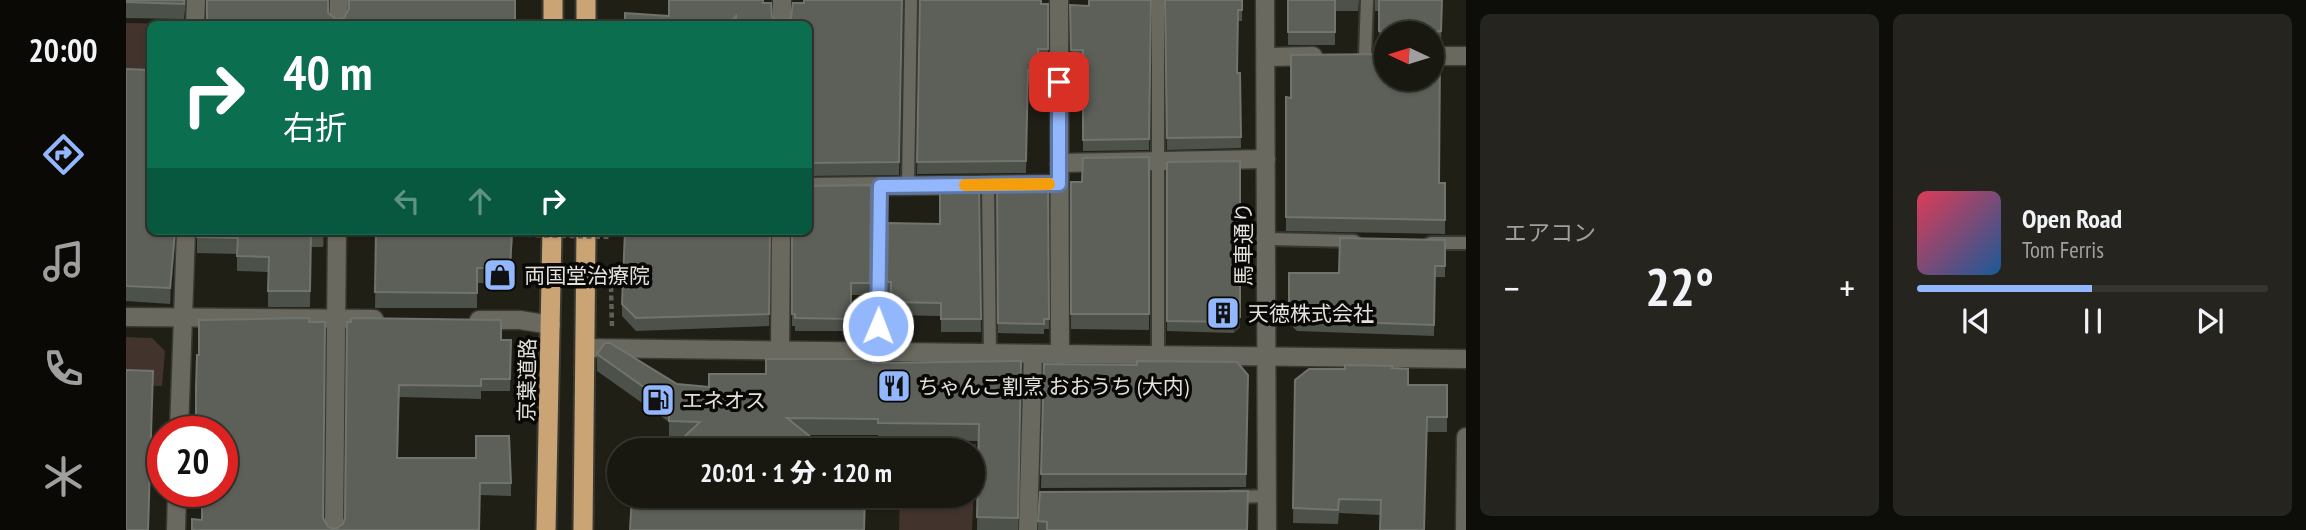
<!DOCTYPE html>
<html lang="ja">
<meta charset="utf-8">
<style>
:root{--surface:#181710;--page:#25241e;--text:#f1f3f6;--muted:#9f9f9f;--line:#363630;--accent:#93b7fd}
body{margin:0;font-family:"PT Sans Narrow","Noto Sans JP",sans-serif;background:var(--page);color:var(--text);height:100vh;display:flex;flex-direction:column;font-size:26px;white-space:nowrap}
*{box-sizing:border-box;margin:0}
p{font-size:23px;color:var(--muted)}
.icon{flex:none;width:38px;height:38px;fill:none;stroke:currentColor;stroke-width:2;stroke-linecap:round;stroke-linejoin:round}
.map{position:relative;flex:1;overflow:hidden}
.panel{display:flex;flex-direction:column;gap:14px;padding:14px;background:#0d0d09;width:840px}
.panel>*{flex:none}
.banner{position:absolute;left:21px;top:21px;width:665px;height:214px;border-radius:10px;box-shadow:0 2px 5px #0004,0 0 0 2px var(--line);background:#0b6e4f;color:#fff;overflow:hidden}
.needle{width:46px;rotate:274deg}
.fabs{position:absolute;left:1248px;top:21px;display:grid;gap:14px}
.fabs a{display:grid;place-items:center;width:70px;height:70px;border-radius:50%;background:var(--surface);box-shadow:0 2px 5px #0004,0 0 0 2px var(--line);font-size:35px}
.speed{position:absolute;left:21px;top:416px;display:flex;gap:14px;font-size:35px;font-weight:700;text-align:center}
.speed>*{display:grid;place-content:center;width:91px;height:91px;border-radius:50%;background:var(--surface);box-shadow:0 2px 5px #0004,0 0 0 2px var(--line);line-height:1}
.speed .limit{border:10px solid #d22;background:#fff;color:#111}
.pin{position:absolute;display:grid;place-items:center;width:60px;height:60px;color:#fff;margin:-30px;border-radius:14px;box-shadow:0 4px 10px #0006}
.me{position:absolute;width:77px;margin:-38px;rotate:1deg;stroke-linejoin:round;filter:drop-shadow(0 0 5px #0008)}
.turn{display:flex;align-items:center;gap:24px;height:147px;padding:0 21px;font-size:32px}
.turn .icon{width:91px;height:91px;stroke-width:2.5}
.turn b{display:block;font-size:49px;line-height:60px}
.lanes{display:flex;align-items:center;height:66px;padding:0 21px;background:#0003;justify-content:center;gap:35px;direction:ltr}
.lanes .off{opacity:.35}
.big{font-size:52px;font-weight:800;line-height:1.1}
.panel .card{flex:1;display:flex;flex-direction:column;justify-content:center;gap:10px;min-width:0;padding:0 24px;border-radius:10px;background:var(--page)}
.song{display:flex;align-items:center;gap:21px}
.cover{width:84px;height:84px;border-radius:10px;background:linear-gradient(135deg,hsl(350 70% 55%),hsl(210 70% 35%))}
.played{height:7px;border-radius:4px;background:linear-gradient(90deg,var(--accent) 50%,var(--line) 50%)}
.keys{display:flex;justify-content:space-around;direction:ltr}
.heat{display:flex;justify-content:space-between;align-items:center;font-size:38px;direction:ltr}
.panel .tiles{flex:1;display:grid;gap:14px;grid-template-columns:repeat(2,1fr)}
.trip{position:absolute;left:481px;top:438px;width:378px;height:70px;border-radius:35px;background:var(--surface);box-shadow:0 2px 5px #0004,0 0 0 2px var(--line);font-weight:800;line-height:70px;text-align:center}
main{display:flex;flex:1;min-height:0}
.menu{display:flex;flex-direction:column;width:126px;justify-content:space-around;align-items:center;background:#0a0906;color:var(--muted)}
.menu .icon{width:49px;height:49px}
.menu .on{color:var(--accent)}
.menu b{font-size:32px;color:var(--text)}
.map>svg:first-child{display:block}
.green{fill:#43332d}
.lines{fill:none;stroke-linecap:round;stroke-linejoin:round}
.service-casing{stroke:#393933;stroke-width:16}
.minor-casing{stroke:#393933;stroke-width:21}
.tertiary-casing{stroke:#393933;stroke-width:21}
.trunk-casing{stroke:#393933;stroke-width:23}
.path{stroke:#616058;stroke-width:4.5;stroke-dasharray:5 3.5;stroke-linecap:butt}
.service{stroke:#6a695f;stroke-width:12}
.minor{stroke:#6a695f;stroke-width:18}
.tertiary{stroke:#6a695f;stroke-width:18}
.trunk{stroke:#caa474;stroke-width:19}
.path-bridge{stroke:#616058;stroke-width:4.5;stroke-dasharray:5 3.5;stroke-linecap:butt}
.wall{fill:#4c5149}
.shaded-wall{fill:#34362e}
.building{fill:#5c6059;stroke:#71746d;stroke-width:2}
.route-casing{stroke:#6077a4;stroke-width:18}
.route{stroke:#93b7fd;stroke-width:12}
.slow{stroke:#f59e0b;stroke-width:12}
.labels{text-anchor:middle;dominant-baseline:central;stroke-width:7;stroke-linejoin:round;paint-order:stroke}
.street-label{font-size:21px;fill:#e2e1db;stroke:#090805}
.poi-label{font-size:21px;fill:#e2e1db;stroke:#090805;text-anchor:start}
</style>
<main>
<nav class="menu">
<b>20:00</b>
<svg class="icon on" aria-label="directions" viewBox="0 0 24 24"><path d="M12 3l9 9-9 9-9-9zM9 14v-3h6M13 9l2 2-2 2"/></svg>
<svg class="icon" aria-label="music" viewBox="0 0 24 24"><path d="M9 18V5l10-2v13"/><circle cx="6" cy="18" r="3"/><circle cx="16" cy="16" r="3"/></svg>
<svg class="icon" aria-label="phone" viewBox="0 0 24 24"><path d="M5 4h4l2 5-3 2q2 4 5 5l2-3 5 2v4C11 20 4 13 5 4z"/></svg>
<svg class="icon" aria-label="climate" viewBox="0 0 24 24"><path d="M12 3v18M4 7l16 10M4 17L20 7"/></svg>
</nav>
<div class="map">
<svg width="1340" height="530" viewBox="0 0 1340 530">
<rect width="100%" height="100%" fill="#201f16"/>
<g class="green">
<path d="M0 23 56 24H24V69H0Z"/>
<path d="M0 337 26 338 39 351 36 386 0 385Z"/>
<path d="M776 443 850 444 846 530H773L774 495H847V450H775Z"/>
</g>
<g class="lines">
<defs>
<g id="service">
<path d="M1239 56 1241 0"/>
<path d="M862 185 864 355"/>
<path d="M782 186 785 0"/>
<path d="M1140 239 1228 241"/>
<path d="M1305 243H1340"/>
<path d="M752 353 754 186"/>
<path d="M1032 356V0"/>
<path d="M1106 497 1141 496"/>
</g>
<g id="minor">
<path d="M933 0 934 355"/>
<path d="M1139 0 1141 530"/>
<path d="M69 24 70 0"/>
<path d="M212 24 213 0"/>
<path d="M656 24V0"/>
<path d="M1306 56H1340"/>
<path d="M1140 57 1187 56"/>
<path d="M933 163 1140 159"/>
<path d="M682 187 933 184"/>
<path d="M0 317 248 319"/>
<path d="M353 320H394L425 325"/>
<path d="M654 351 655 231"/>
<path d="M53 432 60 231"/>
<path d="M50 530 51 492"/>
<path d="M208 530 211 231"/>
<path d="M902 530 907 354"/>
<path d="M1339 530 1340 437"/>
</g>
<path id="tertiary" d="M459 348 1340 359"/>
<g id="trunk">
<path d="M427 24V0"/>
<path d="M460 24V0"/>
<path d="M420 530 426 231"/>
<path d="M457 530 460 231"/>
</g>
</defs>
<use href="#service" class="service-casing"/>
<use href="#minor" class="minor-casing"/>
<use href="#tertiary" class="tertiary-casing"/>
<use href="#trunk" class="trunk-casing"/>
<path class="path" d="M485 287 486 327"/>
<use href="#service" class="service"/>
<use href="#minor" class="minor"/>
<use href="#tertiary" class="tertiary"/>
<use href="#trunk" class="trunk"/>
<path class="path-bridge" d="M401 235 485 237"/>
</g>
<g class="wall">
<path d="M0 0H60L58 19 0 18Z"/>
<path d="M543 0H637V3H645L646 17 655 23 665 18 667 3H678V0H776L773 175 682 176V24H499V13L543 16Z"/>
<path d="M794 0 922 4V61H912V82H902L900 173 791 174Z"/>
<path d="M1025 0 1023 150 957 151V61H945L944 5 963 6Z"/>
<path d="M1039 0H1116V21H1112V73H1114L1115 148 1041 150Z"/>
<path d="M1162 0H1233L1232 11H1209V45H1162Z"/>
<path d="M1249 0H1321H1316L1315 45H1306V33H1260V46L1253 45V11H1249Z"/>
<path d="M0 69 50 231 44 304 0 301Z"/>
<path d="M1160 97 1165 98 1313 183H1319V234L1160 231Z"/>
<path d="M1023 157V330L945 329V182H956Z"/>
<path d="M1114 161V327L1108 333 1041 331V162Z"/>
<path d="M853 183 855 332H815V316L765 315V295H761L762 223 814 224Z"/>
<path d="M745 185 744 295H725V331H669V326H666V231Z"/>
<path d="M871 186 922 187 923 329H918V334L872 333Z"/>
<path d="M71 231H199L197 247H185L184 307H142V272L111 271V254L71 253Z"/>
<path d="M250 231H387L384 284 351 283V308H249Z"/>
<path d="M644 231 643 326 510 331 496 316V304Z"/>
<path d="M1319 240V277H1309L1308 336 1171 331 1163 323V273H1213Z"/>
<path d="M221 322 375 340H385L384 391H355V399L273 397 272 458 385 483V496L354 495V530H66L76 520 197 518 202 527 209 529 217 524 219 518Z"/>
<path d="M471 354 551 384 583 387 640 374 747 363 895 361 892 530H851L852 441 752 440V435H682L543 437V422L471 371Z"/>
<path d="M918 364 1122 375 1120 487 915 488Z"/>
<path d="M1266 368 1282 385H1321V432H1301L1254 515 1213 513 1212 524 1167 523 1169 380Z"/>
<path d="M912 521 1121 530H912Z"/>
</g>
<g class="shaded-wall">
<path d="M610 16V24H602Z"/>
<path d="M49 231H50L44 304V288Z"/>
<path d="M197 231H199L197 247Z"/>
<path d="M386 231H387L384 284V268Z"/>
<path d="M1114 317V327L1108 333V322Z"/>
</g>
<g class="building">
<path d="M0 0H58V4L0 2Z"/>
<path d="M81 0H202V13L211 20 218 18 223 9V0H389V24H81Z"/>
<path d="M543 0H637V3H645L646 17 655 23 665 18 667 3H678V0H776L773 162 682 163V24H610V16L602 24H499V13L543 16Z"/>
<path d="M794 0H915V4H922V49H912V70H902L900 161 791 162Z"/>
<path d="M963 0H1025L1023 139 957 140V50H945L944 5 963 6Z"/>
<path d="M1039 0H1116V10H1112L1111 73H1114L1115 137 1041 138Z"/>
<rect x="1162" y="0" width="47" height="32"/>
<path d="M1253 0H1316L1315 31 1300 33H1266L1253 31Z"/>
<path d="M1306 53 1314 54 1313 183H1319V220L1160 217V97L1165 98V55L1260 54V79H1306Z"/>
<path d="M0 69 24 70V231H49L44 288 0 286Z"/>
<path d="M1023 157V314H945V182H956L957 158Z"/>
<path d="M1114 161V317L1108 322 1041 321V162Z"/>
<path d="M853 183 855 319H815V303L765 302V282H761L762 223 814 224V184Z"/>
<path d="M745 185 744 283H725V319L669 318V314H666V231H682V186Z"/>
<path d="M871 186 922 187 923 319H918V324L872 323Z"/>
<path d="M71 231H197H185L184 291H142L143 257 111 256 112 238 71 237Z"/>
<path d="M250 231H386L384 268H351V293L249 292Z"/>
<path d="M499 231H644L643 314 510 318 496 304Z"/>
<path d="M1214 238 1319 240V266H1309L1308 325 1171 320 1163 312V273H1213Z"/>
<path d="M183 318V322H199L197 518 202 527 209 529 217 524 219 518 221 322H225V318L375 320V340H385L384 379H355V386L273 385 271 458H350V436H383L385 483H354L353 530H66V519L76 520V492H96V432H70V388L71 355H73V320Z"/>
<path d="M479 343H484L551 384 583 387V374H640V359H747V363L895 361 892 518 851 517 853 424 752 423V419L661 418 701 450H544L574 422 543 421V405L471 354Z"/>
<path d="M1011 361 1111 362 1122 375 1120 474H915L918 364 1011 365Z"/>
<path d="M1219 365 1267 366 1266 368 1282 369V385H1321V417H1301L1298 530H1254L1255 500 1213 499 1212 510 1167 508 1169 380 1183 369H1219Z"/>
<path d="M0 370 27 371 22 530H0Z"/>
<path d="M1122 491 1121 530H921V522L912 521 914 492Z"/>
<path d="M506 495H739L738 530H504Z"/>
</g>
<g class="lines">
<defs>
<path id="route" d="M752 326 754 186 933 184V82"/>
</defs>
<use href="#route" class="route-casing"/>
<use href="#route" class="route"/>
<path class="slow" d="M839 185 923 184"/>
</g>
<defs>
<symbol id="shop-square" viewBox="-11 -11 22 22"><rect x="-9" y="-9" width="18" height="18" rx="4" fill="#93b7fd" stroke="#090805"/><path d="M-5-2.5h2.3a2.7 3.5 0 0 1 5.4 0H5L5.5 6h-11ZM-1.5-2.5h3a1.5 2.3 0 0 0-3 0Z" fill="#111"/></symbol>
<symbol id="building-square" viewBox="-11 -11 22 22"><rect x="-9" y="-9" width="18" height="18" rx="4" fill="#93b7fd" stroke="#090805"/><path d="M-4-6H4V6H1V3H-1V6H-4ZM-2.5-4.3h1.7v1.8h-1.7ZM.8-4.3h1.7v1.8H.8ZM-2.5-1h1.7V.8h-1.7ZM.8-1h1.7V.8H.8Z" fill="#111"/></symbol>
<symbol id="restaurant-square" viewBox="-11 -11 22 22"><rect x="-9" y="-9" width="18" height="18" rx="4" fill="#93b7fd" stroke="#090805"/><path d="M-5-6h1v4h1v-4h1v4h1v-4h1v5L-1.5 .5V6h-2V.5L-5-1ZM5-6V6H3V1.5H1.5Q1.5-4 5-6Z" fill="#111"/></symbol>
<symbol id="fuel-square" viewBox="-11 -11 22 22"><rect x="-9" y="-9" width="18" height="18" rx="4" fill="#93b7fd" stroke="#090805"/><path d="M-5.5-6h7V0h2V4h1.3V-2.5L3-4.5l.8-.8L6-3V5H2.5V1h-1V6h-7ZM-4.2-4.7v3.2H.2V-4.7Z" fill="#111"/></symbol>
</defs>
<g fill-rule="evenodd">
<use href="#shop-square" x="355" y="256" width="38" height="38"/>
<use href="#building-square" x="1078" y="294" width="38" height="38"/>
<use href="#restaurant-square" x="749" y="367" width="38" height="38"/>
<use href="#fuel-square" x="513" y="381" width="38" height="38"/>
</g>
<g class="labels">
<g class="street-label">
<text transform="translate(1117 244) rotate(-90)">馬車通り</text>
<text transform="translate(401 380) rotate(-89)">京葉道路</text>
</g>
<g class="poi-label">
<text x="398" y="275">両国堂治療院</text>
<text x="1122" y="313">天徳株式会社</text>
<text x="792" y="386">ちゃんこ割烹 おおうち (大内)</text>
<text x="556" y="400">エネオス</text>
</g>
</g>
</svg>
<div class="fabs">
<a><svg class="needle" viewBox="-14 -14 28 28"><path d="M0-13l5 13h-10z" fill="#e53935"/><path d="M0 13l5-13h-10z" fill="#9f9f9f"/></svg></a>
</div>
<div class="speed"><div class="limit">20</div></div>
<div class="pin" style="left:933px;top:82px;background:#d93025"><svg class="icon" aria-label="arrive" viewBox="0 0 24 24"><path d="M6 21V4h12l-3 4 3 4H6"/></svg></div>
<svg class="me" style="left:752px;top:326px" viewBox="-20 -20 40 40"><circle r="17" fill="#93b7fd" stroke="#fff" stroke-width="3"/><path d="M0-11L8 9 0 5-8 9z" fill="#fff"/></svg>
<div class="trip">20:01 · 1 分 · 120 m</div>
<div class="banner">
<div class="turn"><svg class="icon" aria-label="right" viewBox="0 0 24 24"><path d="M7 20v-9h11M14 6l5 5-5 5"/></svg><div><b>40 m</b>右折</div></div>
<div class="lanes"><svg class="icon off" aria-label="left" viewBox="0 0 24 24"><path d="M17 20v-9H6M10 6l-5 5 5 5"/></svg><svg class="icon off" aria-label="ahead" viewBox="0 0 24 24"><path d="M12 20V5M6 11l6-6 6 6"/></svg><svg class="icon" aria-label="right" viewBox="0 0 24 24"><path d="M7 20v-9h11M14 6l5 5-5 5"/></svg></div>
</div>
</div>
<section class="panel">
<div class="tiles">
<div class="card"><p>エアコン</p>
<div class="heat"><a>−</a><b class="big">22°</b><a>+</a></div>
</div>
<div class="card">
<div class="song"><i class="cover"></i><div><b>Open Road</b><p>Tom Ferris</p></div></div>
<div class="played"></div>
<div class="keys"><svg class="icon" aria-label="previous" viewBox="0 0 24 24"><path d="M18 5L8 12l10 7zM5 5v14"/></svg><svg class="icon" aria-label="pause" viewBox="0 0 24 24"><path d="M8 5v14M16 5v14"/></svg><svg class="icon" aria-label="next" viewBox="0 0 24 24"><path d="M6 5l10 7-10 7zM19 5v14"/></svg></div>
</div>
</div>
</section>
</main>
